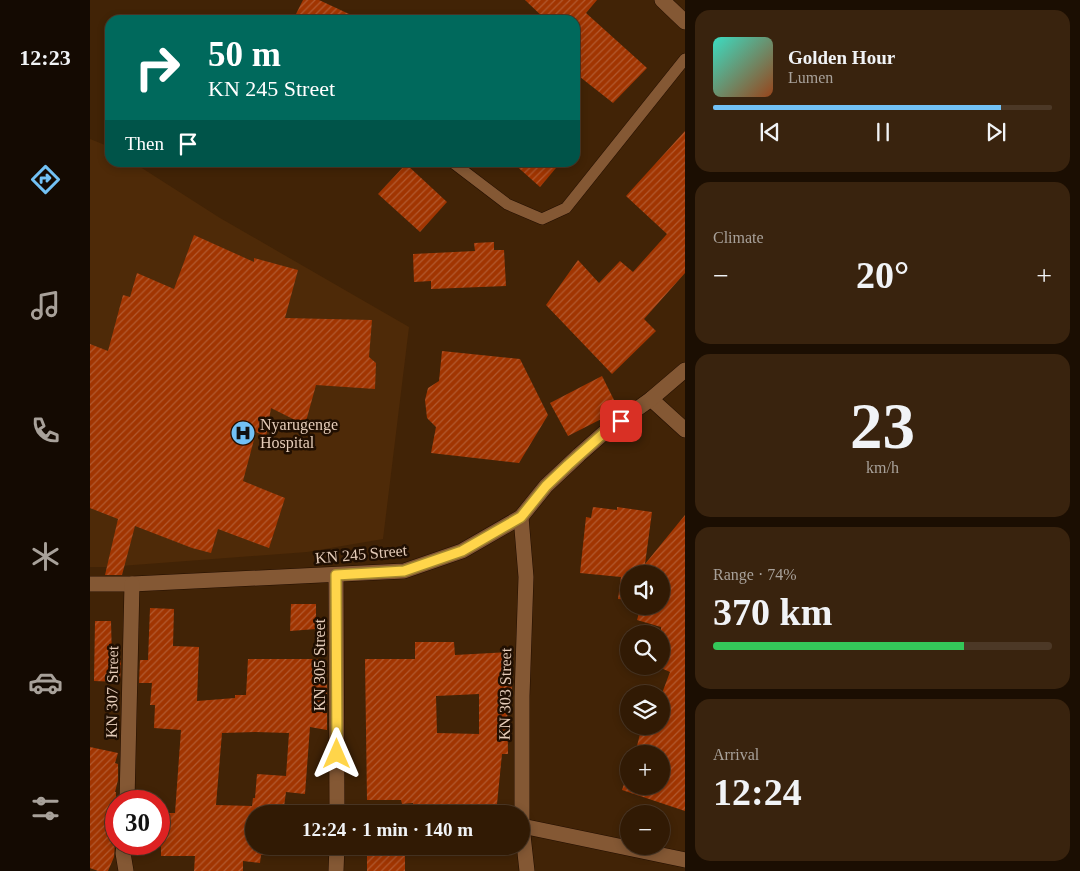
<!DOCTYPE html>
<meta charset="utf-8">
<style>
:root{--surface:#311a04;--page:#39230e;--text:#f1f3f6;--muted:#a8a19a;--line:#4c3826;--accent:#72c1f5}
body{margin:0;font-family:Georgia,serif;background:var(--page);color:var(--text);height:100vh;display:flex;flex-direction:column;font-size:19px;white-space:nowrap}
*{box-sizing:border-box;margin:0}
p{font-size:16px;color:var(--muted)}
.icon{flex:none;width:28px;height:28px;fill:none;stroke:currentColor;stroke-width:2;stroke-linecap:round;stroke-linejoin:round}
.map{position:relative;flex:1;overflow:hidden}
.panel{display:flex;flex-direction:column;gap:10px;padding:10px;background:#1b0e02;width:395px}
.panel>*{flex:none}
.top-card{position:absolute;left:15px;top:15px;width:475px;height:152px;border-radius:15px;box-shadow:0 2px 8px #0003,0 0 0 1px var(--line);background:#00695c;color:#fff;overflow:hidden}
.fabs{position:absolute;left:530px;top:565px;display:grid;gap:10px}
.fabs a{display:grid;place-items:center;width:50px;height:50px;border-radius:50%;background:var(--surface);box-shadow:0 2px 8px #0003,0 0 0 1px var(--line);font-size:25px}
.speed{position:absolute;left:15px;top:790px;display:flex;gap:10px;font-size:25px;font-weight:700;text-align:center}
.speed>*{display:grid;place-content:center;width:65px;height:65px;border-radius:50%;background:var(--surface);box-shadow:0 2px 8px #0003,0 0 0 1px var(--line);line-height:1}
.speed .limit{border:8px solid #d22;background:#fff;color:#111}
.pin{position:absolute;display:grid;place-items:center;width:42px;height:42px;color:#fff;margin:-21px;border-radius:10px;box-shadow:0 2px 8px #0006}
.me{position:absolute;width:55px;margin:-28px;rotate:0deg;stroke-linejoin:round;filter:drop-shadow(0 0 4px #0008)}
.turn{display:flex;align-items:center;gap:18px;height:105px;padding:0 20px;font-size:22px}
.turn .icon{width:65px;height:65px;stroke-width:2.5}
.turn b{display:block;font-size:35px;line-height:42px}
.then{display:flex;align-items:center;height:48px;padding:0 20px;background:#0003;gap:10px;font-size:19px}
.big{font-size:38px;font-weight:600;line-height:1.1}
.panel .card{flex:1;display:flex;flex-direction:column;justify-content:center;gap:8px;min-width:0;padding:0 18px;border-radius:15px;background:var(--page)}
.panel .dial{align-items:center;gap:0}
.dial b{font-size:65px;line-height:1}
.song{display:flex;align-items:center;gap:15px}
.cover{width:60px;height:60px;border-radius:8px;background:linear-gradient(135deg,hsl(170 70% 55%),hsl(20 70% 35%))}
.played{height:5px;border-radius:2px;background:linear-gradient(90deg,var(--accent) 85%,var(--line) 85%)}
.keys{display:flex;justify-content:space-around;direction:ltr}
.heat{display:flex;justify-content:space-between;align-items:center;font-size:28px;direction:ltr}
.charge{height:8px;border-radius:4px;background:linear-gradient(90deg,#34c759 74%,var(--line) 0)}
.trip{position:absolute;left:155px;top:805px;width:285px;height:50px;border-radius:25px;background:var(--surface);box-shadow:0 2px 8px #0003,0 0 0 1px var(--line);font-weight:600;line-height:50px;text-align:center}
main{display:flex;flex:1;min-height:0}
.tabs{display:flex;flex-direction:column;width:90px;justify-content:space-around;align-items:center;background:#140a02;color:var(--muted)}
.tabs .icon{width:35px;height:35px}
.tabs .on{color:var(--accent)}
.tabs b{font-size:22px;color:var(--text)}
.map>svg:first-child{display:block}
.built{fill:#4e2a08}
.building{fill:url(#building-hatch);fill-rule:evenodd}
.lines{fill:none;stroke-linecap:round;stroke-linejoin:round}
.lane-casing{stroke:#220e00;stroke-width:12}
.street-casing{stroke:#220e00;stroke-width:16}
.secondary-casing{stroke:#220e00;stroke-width:16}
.lane{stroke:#845834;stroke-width:11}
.street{stroke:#845834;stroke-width:15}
.secondary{stroke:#845834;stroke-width:15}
.route-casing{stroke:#a68a30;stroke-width:12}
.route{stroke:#ffd54a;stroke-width:9}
.labels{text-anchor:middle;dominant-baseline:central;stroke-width:5;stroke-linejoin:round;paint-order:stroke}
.poi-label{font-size:16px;fill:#e5ccb9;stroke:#200f02;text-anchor:start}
.street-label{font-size:16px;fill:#e5ccb9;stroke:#200f02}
</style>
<main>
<nav class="tabs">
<b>12:23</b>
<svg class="icon on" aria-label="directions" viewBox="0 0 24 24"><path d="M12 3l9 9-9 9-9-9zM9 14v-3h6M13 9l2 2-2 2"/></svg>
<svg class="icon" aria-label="music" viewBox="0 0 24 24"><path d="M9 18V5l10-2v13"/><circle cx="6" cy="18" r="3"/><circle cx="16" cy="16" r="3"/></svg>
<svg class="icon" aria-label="phone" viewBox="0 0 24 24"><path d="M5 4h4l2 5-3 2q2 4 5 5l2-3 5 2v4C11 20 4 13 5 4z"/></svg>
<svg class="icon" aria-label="climate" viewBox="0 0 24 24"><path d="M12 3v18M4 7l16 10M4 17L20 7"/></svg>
<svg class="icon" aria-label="car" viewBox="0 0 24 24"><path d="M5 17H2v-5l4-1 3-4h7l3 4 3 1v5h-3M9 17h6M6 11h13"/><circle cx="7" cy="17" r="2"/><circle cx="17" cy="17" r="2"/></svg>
<svg class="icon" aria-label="filters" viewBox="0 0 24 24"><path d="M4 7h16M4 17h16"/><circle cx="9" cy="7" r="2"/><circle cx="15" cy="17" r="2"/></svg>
</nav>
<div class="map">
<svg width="595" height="871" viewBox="0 0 595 871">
<defs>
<pattern id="building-hatch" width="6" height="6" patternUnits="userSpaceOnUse" patternTransform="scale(1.25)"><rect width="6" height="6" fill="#a13501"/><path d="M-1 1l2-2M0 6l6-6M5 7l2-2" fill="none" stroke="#b25a30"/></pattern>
</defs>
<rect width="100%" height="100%" fill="#412306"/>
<path class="built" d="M0 139 20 147V162L44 163 130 218 319 327 293 539 217 552 17 567H0Z"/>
<g class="building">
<path d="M213 0H229L272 20H203Z"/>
<path d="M435 0H507L496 13 557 68 523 103 485 73V20H456Z"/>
<path d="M595 131V273L554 319 566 331 522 374 456 305 488 260 509 283 530 261 543 272 577 234 536 196Z"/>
<path d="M422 162H471L450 187Z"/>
<path d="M316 164 357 202 330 232 288 194Z"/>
<path d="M104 235 164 262V258L208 270 195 318 282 320 279 357 286 363 285 389 226 385 215 425 181 408 176 437 166 432 153 481 195 498 179 548 128 529 121 553 102 548 45 526 32 575H15L28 519 0 508V344L18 351 33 295 40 297 47 273 84 289Z"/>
<path d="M404 242V250H414L416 286 341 289V281L324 282 323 254 385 251 384 243Z"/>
<path d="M352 351 430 359 458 415 429 463 341 453 346 427 337 418 335 400 338 388 349 381Z"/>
<path d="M512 376 529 410 478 436 460 403Z"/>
<path d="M503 507 527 510V507L562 512 555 564 595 515V811L532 790 539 769V786H571V754H545L552 726H571V696L580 672 571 668V627L547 620 551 606H571V574H539V600L528 599 531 577 490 573 496 517 501 518Z"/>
<path d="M201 604H226V629L200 631Z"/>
<path d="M60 608 84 609 83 646 109 647 107 701 145 698V695H156L158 659H233V678H237V730L220 727 215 794 196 792 193 814H164V846H188L187 855H171L170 863 153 861V871H104L105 856H71V813H85L91 730 64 728 65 705H60L62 683H49L50 660H58ZM165 732 199 733 196 776 167 774 165 798H163L162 806 126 805 132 733Z"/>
<path d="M5 621H21L22 659 31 660 30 682 4 681Z"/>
<path d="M325 642H364L365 655 420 652 422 692H417L418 754H412L406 814H323V803L312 804 311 800H277L275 659H325ZM389 694V734L347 733 346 696Z"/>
<path d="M0 747 28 753 25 763 28 764V780L25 792H26V839L25 843 24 857 18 871H8L0 868Z"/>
<rect x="277" y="846" width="38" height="25"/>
</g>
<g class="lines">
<defs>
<path id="lane" d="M362 162 417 204 452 219 476 208 595 59"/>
<g id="street">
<path d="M561 399 595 430"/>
<path d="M431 517 436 577 432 696V826L437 871"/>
<path d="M246 575 247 814"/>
<path d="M0 584H42L314 571 372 551 431 517 456 486 489 455 515 432 561 399 595 370"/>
<path d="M37 801 42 584"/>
<path d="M432 826 595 860"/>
<path d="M34 844 33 853 36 871"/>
<path d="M246 871 247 846"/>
</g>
<path id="secondary" d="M572 0 595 22"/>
</defs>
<use href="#lane" class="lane-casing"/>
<use href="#street" class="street-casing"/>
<use href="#secondary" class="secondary-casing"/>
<use href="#lane" class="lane"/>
<use href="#street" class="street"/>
<use href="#secondary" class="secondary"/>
</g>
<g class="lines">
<defs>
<path id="route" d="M247 754 246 575 314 571 372 551 431 517 456 486 478 465 515 432 531 421"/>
</defs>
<use href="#route" class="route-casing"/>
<use href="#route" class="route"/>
</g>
<defs>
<symbol id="hospital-disc" viewBox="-11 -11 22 22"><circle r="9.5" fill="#72c1f5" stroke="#200f02"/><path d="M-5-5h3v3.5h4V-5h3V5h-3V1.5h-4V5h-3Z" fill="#111"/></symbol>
</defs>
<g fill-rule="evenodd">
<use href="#hospital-disc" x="139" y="419" width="28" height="28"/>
</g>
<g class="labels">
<g class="poi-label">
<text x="170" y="424">Nyarugenge<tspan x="170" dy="18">Hospital</tspan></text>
</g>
<g class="street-label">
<text transform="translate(271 554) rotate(-5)">KN 245 Street</text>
<text transform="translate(229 665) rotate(-90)">KN 305 Street</text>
<text transform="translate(22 692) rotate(-89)">KN 307 Street</text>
<text transform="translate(415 694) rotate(-89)">KN 303 Street</text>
</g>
</g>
</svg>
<div class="fabs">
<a><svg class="icon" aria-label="sound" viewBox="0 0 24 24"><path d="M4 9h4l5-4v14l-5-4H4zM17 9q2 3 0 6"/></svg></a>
<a><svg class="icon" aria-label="search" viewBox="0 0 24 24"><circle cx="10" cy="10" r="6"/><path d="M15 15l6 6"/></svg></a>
<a><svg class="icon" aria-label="layers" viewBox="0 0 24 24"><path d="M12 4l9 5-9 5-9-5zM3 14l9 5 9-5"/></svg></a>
<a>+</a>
<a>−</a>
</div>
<div class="speed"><div class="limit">30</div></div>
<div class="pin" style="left:531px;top:421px;background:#d93025"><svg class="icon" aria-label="arrive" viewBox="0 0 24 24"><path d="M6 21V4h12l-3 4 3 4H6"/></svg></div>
<svg class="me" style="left:247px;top:754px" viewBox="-20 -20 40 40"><path d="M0-17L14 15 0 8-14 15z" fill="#ffd54a" stroke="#fff" stroke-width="4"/></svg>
<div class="trip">12:24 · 1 min · 140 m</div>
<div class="top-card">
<div class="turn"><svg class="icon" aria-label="right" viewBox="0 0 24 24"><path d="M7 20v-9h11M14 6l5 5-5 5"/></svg><div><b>50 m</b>KN 245 Street</div></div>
<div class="then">Then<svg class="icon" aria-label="arrive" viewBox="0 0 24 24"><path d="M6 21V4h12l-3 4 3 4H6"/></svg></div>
</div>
</div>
<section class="panel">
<div class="card">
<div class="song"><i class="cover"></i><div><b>Golden Hour</b><p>Lumen</p></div></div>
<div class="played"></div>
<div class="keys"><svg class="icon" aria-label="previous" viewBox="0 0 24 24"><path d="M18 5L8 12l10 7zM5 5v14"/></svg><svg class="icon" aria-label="pause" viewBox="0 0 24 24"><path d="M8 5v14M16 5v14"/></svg><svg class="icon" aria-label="next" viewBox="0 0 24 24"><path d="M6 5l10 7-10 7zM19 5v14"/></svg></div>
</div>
<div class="card"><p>Climate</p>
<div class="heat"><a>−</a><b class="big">20°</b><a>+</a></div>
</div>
<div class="card dial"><b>23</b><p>km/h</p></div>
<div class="card"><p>Range · 74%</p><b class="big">370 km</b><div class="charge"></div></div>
<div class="card"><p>Arrival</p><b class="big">12:24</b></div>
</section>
</main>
